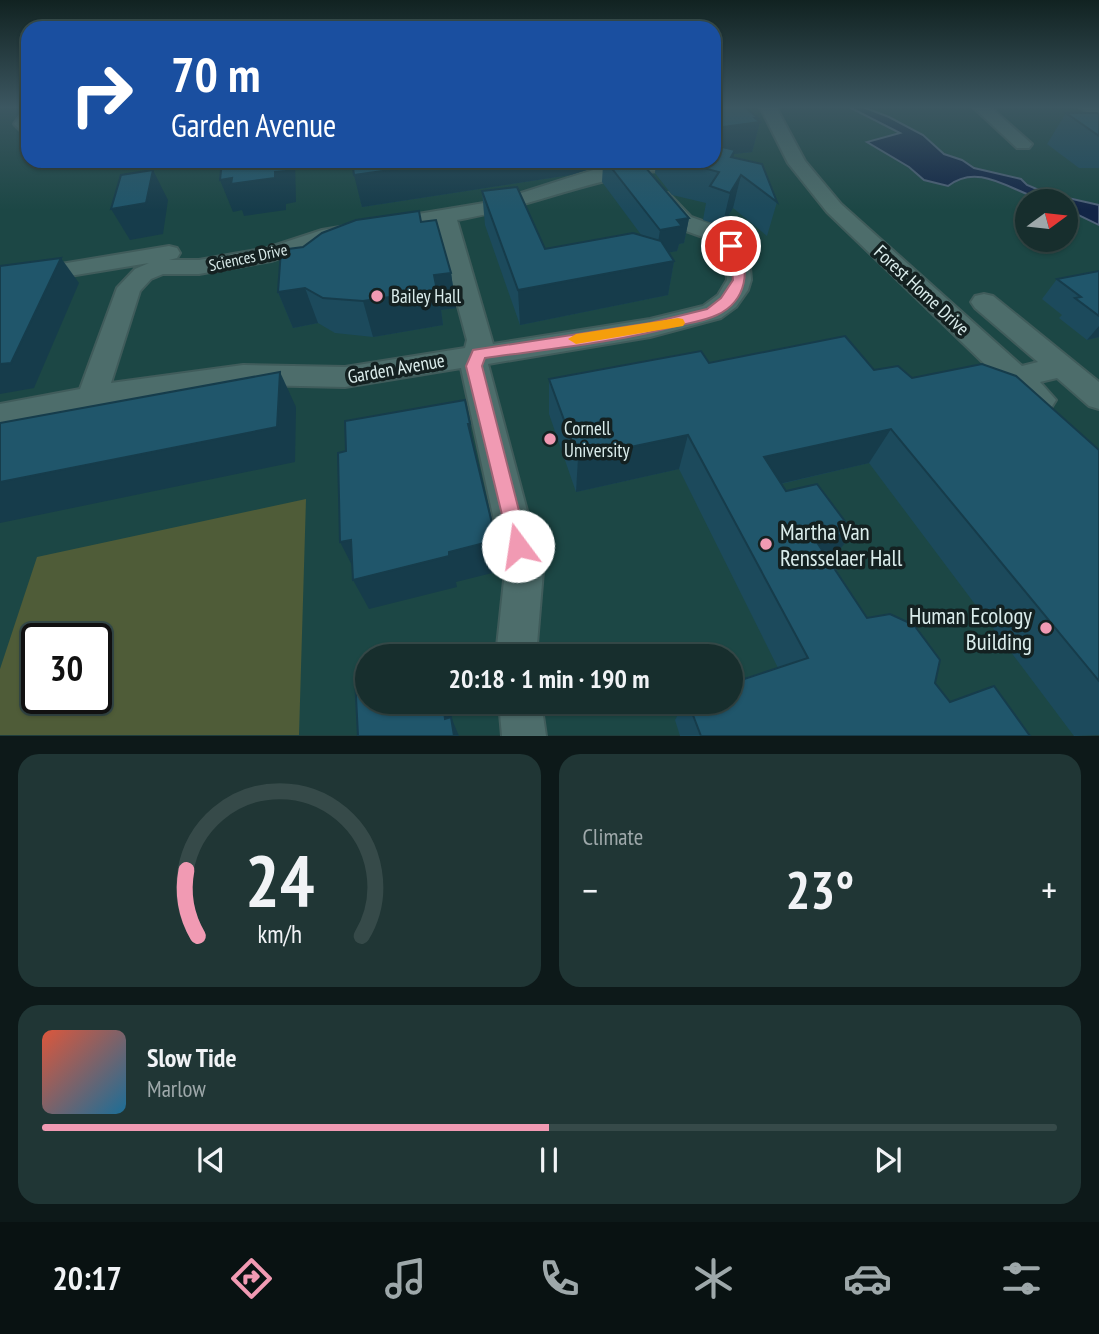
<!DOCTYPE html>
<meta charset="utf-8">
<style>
:root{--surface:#172e2d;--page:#203635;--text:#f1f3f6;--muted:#9ea8aa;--line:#364a49;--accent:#f19ab3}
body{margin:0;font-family:"PT Sans Narrow",sans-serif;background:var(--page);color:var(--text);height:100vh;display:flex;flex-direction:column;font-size:26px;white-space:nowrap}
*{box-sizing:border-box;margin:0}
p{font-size:23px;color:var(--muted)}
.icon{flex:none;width:38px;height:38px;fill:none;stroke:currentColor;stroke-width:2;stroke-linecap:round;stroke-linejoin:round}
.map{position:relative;height:736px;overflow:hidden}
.sheet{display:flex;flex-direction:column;gap:18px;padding:18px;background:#0d1919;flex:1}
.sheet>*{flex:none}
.hud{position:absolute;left:21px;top:21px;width:700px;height:147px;border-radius:21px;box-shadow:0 2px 5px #0004,0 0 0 2px var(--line);background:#1a4fa0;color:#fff;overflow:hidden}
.needle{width:46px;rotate:75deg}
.buttons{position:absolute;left:1015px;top:189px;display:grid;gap:14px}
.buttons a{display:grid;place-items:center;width:63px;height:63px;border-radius:50%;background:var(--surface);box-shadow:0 2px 5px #0004,0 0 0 2px var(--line);font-size:35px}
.speed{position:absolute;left:21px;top:623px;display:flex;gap:14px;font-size:35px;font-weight:700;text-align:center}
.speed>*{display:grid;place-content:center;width:91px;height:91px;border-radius:50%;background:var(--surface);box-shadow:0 2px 5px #0004,0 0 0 2px var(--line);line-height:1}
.speed .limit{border:4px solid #111;border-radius:10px;background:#fff;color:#111}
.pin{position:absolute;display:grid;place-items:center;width:60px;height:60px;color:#fff;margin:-30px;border:4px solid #fff;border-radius:50%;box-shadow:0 2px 7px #0007}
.me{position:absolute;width:77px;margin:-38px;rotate:346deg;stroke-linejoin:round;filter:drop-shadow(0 0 5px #0008)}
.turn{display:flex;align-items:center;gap:24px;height:147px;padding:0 35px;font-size:32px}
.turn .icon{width:91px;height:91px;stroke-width:2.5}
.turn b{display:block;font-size:49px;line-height:60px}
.big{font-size:52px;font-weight:600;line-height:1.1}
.sheet .tile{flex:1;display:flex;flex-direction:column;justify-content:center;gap:10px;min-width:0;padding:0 24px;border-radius:21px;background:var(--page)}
.sheet .dial{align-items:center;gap:0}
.dial svg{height:182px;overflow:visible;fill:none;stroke:var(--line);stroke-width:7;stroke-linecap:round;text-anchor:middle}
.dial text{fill:var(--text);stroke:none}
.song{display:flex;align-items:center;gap:21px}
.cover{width:84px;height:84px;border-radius:10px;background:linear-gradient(135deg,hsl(10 70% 55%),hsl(200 70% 35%))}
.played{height:7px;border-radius:4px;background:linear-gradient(90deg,var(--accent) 50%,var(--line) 50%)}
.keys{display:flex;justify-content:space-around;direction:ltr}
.heat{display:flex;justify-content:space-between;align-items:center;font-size:38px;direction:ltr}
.sheet .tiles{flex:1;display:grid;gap:18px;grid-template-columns:1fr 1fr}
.tile:last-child{grid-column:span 2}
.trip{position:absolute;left:355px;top:644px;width:388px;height:70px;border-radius:35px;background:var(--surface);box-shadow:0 2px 5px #0004,0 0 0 2px var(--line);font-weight:600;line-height:70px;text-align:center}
.menu{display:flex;height:112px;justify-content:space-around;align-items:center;background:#091212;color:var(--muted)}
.menu .icon{width:49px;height:49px}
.menu .active{color:var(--accent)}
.menu b{font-size:32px;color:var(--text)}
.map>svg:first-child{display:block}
.built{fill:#1c4745;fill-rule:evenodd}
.green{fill:#4f5c38;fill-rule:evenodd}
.water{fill:#122546;stroke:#4e6178;stroke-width:2}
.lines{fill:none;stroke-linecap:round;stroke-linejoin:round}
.minor-casing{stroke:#405c5b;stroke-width:4}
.minor{fill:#4d6d6b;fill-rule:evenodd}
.wall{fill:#1c4a5c}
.shaded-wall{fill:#163c4b}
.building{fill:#20566b;stroke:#163c4b;stroke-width:2}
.route{fill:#f19ab3;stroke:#9d6474;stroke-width:2}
.slow{fill:#f59e0b}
.poi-dot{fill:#f19ab3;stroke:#142121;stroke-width:2.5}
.labels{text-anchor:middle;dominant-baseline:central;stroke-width:7;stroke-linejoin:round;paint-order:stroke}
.far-street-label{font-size:16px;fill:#daeceb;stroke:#142121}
.street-label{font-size:19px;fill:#daeceb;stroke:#142121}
.poi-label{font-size:19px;fill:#daeceb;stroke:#142121;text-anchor:start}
.near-poi-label{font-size:23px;fill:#daeceb;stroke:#142121;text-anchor:start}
</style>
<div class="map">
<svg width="1099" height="736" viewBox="0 0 1099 736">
<rect width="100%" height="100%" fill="#1f3d3c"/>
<path class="built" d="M0 107H28V161H714V107H1099V735H0ZM1027 201H1066V240H1027ZM37 639H96V698H37ZM368 656H732V702H368Z"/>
<path class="green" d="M306 499 299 735H0V669L37 557ZM37 639H96V698H37Z"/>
<path class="water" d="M849 107H863L889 117 923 135 944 154 962 160 974 168 1021 179 1027 185 1046 193 1099 205V225L1066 209V201C1060 201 1054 202 1049 201 1016 196 981 160 948 186L924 180 909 167 867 142 900 133Z"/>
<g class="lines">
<defs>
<g id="minor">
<path d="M760 107H776L805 161 841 204 1022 366 1038 362 975 308 971 302 975 296 984 294 993 296 1099 382V409L1089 406 1057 378 1040 382 1056 400 1051 408C1033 414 1024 402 1011 389L1003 391 993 388 989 381 994 373 827 212 788 163Z"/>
<path d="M973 107H990L1032 144 1029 148H1017Z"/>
<path d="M1079 107H1099V119Z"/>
<path d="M28 112V133L22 132 14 124 22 113Z"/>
<path d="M642 161 704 162C698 170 655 170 642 173 578 184 521 209 457 220L493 344 650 319 703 306 718 295 727 280 726 256 714 241 675 227 651 197 654 193H668L691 217 730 231 749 256 751 280 748 290 736 307 721 318 650 337 488 364 543 571 536 656H496L505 571 461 368 345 387 256 385 213 388 152 397 0 428V404L80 389 117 288 135 269 149 263 33 282 25 280 21 275 25 270 169 246 177 248 180 253 177 258 169 260H199L267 248 322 230 496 201 593 170ZM436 224 467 340 465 348 345 367 243 365 111 383 140 291 151 279 163 274H199L271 261 326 243Z"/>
<path d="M499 702H541L546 736H502Z"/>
</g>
</defs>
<use href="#minor" class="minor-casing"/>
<use href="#minor" class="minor"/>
</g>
<g class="wall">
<path d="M714 107 758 120 760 122 752 152 734 154 733 157 777 202 767 236 733 208 722 226 703 220 706 203 672 195 655 173 656 161H714Z"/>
<path d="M1066 113 1099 114V168H1079L1047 144Z"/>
<path d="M352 161H640L689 218 684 243 679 244 677 251 669 252 674 261 668 295 520 325 485 225 482 191 545 249 642 236 602 182 603 165 570 175 362 207Z"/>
<path d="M421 222 451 273 456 308 441 310 443 325 373 337 335 333 318 323 293 328 278 292 303 247Z"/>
<path d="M1099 271V337L1087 340 1059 318 1062 315 1042 299 1057 279Z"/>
<path d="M709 363 874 370 912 378 1099 450V735L1074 736 869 463 781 484 867 618 935 683 950 702 1030 736H680L675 720 685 702H688L778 668 679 469 576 492 549 414V379Z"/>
</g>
<g class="shaded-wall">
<path d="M758 118 757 122H760L752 152 734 154 728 182 716 157 723 127Z"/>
<path d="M286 161H295L296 202 286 204V210L244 216 242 210 233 212 220 180 275 172Z"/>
<path d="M454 161H604L603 165 570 175 362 207 354 175Z"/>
<path d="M153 170 168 200 163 234 130 240 111 209Z"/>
<path d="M741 175 733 208 722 226 730 193Z"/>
<path d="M689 218 684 243 679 244 677 251 656 255 660 230 677 220Z"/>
<path d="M61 258 79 283 34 388 0 394V364Z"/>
<path d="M674 261 668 295 520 325 518 290Z"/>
<path d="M451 273 456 308 441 310 443 325 373 337 363 301 434 275Z"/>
<path d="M305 288 318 323 293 328 278 292Z"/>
<path d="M1099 326V337L1087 340Z"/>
<path d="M280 372 296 407 295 462 0 523V482Z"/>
<path d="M468 424H470L475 458Z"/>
<path d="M891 429 869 463 749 491 764 457Z"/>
<path d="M688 435 679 469 576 492 578 458Z"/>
<path d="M853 532 830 563 816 541Z"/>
<path d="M351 540 356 573 340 542Z"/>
<path d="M496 540 500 571 456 582 457 587 369 609 353 580 449 552Z"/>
<path d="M443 702H449L454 736 445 719Z"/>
<path d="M451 717 459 736H454Z"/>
</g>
<g class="building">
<path d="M714 107H745L758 118H755L760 122 723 127 714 119Z"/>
<path d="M1066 113H1097L1099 114V136Z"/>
<path d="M714 145 735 150 731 157 762 164 777 202 741 175 730 193 710 186 719 172 677 161H714Z"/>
<path d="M222 161H286V171L275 172V178L231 184 232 178 220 180Z"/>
<path d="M352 161H454L354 175Z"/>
<path d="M606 161H640L689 218 677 220 682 226 660 230Z"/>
<path d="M153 170 146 203 111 209 121 175Z"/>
<path d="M517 187 545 249 633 233 661 241 674 261 518 290 482 191Z"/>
<path d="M419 211 421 222 436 220 451 273 434 275 437 290 363 301 323 298 305 288 278 292 281 250 303 247 322 233 356 220Z"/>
<path d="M61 258 11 363 0 364V266Z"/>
<path d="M1099 271V316L1075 298 1081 297 1057 279Z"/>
<path d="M845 336 874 370 898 366 912 378 982 364 1016 376 1099 450V681L891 429 764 457 786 491 817 484 853 532 816 541 867 618 890 614 914 625 940 660 935 683 950 702 994 686 1030 736H701L688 702H732V683L808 658 688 435 578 458 549 379 701 351 709 363Z"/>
<path d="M280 372 277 427 0 482V423Z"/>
<path d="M465 400 470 424H468L496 540 449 552V556L353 580 351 540 340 542 338 453 346 451 345 421Z"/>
<path d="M368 674V702H443L445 719 451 717 454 736H358L355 677Z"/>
</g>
<linearGradient id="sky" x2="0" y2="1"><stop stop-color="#112221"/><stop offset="0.51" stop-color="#3c5761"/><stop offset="1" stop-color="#3c5761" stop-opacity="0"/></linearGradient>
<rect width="1099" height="210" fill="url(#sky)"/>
<path class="route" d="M731 242 735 243C752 268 747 301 717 315 705 321 689 323 676 326 614 343 548 349 485 358L482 366 528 546 525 552 518 555 511 552 466 366 473 350 650 323 707 309 721 298 733 280 730 256 724 246Z"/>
<path class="slow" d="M678 318 683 319 685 323 683 326 576 344 568 339 576 334Z"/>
<g class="poi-dot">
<circle cx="377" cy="296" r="7"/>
<circle cx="550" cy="439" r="7"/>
<circle cx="766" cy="544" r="7"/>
<circle cx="1046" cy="628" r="7"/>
</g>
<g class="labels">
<g class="far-street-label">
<text transform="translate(248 257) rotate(-12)">Sciences Drive</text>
</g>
<g class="street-label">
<text transform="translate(922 290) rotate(43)">Forest Home Drive</text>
<text transform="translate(396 368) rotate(-10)">Garden Avenue</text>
</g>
<g class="poi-label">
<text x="391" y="296">Bailey Hall</text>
<text x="564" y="428">Cornell<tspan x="564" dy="22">University</tspan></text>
</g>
<g class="near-poi-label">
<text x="780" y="531">Martha Van<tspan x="780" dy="26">Rensselaer Hall</tspan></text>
<text x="1032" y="615" text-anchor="end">Human Ecology<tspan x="1032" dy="26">Building</tspan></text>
</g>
</g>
</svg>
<div class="buttons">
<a><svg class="needle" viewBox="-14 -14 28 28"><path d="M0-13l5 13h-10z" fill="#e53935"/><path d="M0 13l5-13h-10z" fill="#9ea8aa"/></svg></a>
</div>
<div class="speed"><div class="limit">30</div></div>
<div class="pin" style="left:731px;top:246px;background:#d93025"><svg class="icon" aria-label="arrive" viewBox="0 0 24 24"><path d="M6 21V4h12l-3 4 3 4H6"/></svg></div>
<svg class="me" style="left:518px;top:546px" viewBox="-20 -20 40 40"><circle r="19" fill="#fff"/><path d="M0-13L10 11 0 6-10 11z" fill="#f19ab3"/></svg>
<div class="trip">20:18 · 1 min · 190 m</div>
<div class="hud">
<div class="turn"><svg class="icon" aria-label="right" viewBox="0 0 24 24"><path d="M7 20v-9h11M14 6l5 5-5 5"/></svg><div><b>70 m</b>Garden Avenue</div></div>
</div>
</div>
<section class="sheet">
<div class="tiles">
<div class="tile dial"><svg viewBox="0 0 100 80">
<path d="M14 69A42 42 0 1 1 86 69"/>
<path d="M14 69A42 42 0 0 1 9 40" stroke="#f19ab3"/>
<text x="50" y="56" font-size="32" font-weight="700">24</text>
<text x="50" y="72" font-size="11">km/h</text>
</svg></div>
<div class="tile"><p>Climate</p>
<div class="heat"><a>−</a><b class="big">23°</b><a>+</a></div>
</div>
<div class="tile">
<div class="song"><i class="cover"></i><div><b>Slow Tide</b><p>Marlow</p></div></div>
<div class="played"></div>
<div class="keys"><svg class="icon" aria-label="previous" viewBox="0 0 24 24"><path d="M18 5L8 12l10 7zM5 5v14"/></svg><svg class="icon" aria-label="pause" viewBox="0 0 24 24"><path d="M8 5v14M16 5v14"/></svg><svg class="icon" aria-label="next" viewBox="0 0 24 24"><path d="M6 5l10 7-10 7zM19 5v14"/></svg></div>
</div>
</div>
</section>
<nav class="menu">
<b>20:17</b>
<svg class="icon active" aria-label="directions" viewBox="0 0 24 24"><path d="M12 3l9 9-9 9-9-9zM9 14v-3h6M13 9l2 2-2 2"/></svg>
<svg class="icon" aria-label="music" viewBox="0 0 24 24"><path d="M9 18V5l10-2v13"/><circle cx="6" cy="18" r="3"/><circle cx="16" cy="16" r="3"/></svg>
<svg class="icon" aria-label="phone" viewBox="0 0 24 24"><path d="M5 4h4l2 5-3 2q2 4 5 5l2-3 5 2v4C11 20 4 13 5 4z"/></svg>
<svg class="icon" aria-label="climate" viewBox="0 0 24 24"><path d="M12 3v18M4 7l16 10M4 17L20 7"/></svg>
<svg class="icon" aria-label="car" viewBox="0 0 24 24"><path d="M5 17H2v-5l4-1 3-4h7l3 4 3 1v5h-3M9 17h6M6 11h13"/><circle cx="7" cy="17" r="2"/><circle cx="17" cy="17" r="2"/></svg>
<svg class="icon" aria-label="filters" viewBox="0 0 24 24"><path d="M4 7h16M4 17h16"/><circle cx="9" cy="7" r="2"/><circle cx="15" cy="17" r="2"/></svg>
</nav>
